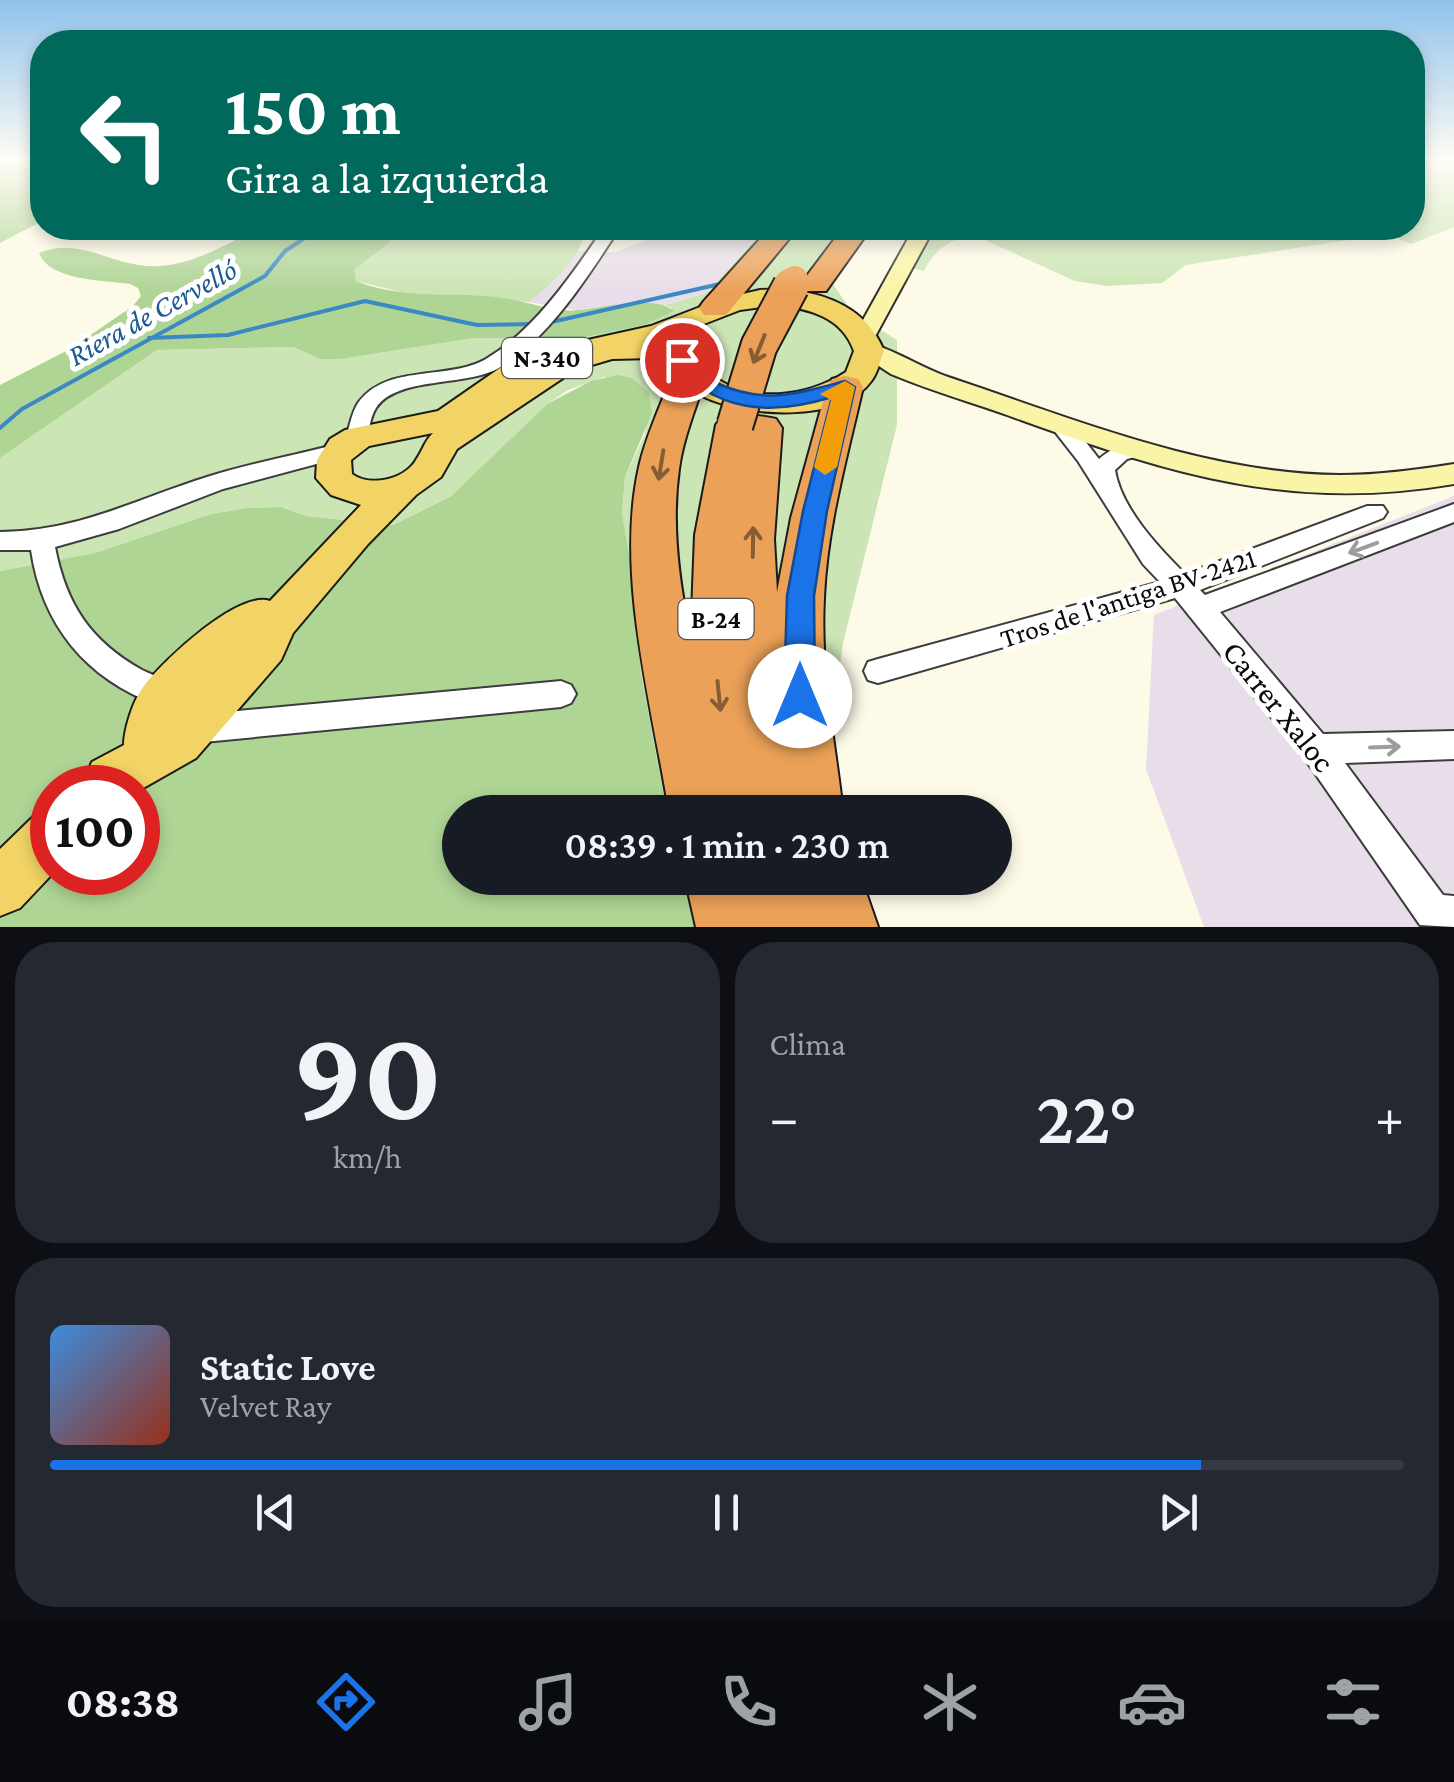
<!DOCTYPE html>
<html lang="es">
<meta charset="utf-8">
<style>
:root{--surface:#171b24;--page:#242831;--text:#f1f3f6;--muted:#9ea1a6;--line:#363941;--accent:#1a73e8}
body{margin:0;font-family:"Crimson Pro",serif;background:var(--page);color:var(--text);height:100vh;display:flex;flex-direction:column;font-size:38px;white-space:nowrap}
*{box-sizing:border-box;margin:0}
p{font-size:32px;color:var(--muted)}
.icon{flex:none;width:55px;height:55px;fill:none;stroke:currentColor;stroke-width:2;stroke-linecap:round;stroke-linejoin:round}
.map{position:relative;height:927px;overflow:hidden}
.side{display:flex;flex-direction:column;gap:15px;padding:15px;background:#0d0f14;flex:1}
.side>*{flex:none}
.banner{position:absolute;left:30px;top:30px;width:1395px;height:210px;border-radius:40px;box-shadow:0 5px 15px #0003;background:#00695c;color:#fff;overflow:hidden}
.speed{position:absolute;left:30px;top:765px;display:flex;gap:20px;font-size:50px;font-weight:700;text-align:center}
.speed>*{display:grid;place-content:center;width:130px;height:130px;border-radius:50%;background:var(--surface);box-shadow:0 5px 15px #0003;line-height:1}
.speed .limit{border:15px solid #d22;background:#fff;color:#111}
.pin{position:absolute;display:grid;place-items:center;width:85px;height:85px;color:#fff;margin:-42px;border:5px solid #fff;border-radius:50%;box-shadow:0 2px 10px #0007}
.me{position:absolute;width:110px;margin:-55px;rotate:0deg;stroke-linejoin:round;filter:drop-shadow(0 0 8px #0008)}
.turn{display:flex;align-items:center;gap:35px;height:210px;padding:0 30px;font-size:45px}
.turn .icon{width:130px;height:130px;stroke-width:2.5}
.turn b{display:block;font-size:70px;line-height:85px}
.big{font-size:75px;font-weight:600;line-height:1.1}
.side .card{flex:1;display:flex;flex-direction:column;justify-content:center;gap:15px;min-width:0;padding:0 35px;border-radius:40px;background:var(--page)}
.side .dial{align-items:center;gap:0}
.dial b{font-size:130px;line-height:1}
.song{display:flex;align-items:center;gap:30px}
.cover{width:120px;height:120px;border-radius:15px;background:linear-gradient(135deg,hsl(210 70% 55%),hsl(10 70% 35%))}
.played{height:10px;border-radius:5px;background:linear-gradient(90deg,var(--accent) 85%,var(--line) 85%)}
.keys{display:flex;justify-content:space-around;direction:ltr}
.heat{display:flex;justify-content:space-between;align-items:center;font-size:55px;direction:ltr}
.side .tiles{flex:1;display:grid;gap:15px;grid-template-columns:1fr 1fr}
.card:last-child{grid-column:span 2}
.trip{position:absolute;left:442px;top:795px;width:570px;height:100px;border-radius:50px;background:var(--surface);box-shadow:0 5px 15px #0003;font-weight:600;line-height:100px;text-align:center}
.menu{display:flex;height:160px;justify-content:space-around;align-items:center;background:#090b0e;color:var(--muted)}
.menu .icon{width:70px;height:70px}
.menu .active{color:var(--accent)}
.menu b{font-size:45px;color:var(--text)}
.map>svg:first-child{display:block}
.industrial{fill:#e8dee9}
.green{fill:#cce5b5}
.forest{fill:#afd595;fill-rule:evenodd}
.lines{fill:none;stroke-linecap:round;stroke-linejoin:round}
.stream{stroke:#3b88c4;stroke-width:4}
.street-casing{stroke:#3d3d3d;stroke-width:4}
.secondary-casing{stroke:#2c2c2c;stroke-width:4}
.primary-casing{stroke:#1b1b1b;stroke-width:4}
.highway-casing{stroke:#1b1b1b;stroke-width:4}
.street{fill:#fff;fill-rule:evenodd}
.secondary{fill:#faf4a6;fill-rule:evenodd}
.primary{fill:#f1d465;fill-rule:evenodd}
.highway{fill:#eca158;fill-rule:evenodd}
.highway-bridge-far1-casing{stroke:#1b1b1b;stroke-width:29;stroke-linecap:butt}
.highway-bridge-casing{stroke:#1b1b1b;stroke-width:39;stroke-linecap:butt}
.highway-bridge-far1{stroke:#eca158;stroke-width:26}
.highway-bridge{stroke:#eca158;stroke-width:35}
.oneway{stroke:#865d35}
.oneway2{stroke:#9d9d9d}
.route{fill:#1a73e8;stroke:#114b97;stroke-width:2.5}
.slow{fill:#f59e0b}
.labels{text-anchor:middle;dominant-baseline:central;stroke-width:10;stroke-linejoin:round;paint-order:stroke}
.shield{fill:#fff;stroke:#545454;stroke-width:2.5}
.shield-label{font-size:25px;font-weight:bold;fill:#0a0a0a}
.street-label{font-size:28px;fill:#0a0a0a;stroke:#fff}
.water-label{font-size:30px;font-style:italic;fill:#1c5a93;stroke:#fff}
.near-street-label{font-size:32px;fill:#0a0a0a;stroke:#fff}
</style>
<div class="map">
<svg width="1454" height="927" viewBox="0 0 1454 927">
<rect width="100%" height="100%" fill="#fefae8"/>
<g class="industrial">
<path d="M680 228H765L707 293 665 305 624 304 576 310 529 302 576 251 615 252Z"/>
<path d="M1454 496V927H1204L1146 769 1154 615Z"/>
</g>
<g class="green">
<path d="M1413 162H1454V227L1411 244 1387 234 1186 265 1162 283 1107 286 1075 281 976 236C952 236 934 250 924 271L912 268 933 228H1412Z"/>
<path d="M408 228H584C586 254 548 287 529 302L401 292 356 281 351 274 354 270Z"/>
<path d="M765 228H870L833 284 852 312 897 340V425L843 643 829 740 846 812H667L641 673 633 576 622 513 625 477 645 434 649 393 604 377 568 390 547 404 451 496 393 525 306 516 281 507 246 508 211 514 95 553 0 571V458L157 350 293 347 320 359H341L474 338 577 339 644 325 672 308 665 305 707 293Z"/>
</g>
<g class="forest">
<path d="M0 162H42V221L0 243Z"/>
<path d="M258 228H408L354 270 356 281C406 301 457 290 509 299 530 302 555 313 577 310 601 308 656 294 674 311L644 325 577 339 474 338 341 359H320L293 347 157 350 0 458V385L70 349 133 306 141 296 138 288 130 284C104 280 49 281 39 253 75 238 104 260 139 265 180 272 223 247 258 228Z"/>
<path d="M618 375 632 378 649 393 652 413 625 477 622 513 633 576 641 673 667 812H460V878H716L741 900 800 927H0V571L95 553 211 514 246 508 281 507 306 516 393 525 451 496 547 404 591 381ZM52 788H138V872H52Z"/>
</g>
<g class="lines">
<g class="stream">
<path d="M885 231 894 228"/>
<path d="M547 323 720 284"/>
<path d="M149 338 228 335 365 301 477 325 531 324"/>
<path d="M0 428 22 409 265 276 285 251 320 228"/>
</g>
<defs>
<g id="street">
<path d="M598 228H612L615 235C585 281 547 340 499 368 466 387 397 376 376 408 369 418 370 433 364 444H348L345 439C350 427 351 414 358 403 387 363 448 381 486 359 532 332 569 279 599 235Z"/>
<path d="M1060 417 1068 419 1099 459C1112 448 1126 440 1143 445L1146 450 1143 455 1127 459 1115 470C1121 508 1158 547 1185 574L1367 506H1383L1387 512 1383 518 1200 590 1205 595 1454 504V522L1220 612 1323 734 1454 731V759L1345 763 1443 895 1454 896V927L1420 925 1305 759 1175 598 878 683 868 680 864 671 868 662 878 659 1160 582 1143 564 1078 461 1049 424Z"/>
<path d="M342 443 350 445 353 450 350 455 223 489 119 529 55 547C66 604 90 641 142 670 155 676 167 679 173 692L168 701 158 705C86 679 42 625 31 550H0V532C79 531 134 500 207 477 251 463 297 455 342 443Z"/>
<path d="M561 681 571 685 576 694 571 703 561 707 194 743 183 739 179 729 183 719 194 715Z"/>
</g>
<path id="secondary" d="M914 228H934L871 344C897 351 922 368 948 377 1074 419 1206 474 1340 475 1379 475 1416 470 1454 464V484C1291 512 1172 474 1021 420 978 404 933 392 891 374L856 351 863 345 853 338Z"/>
<g id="primary">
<path d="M760 290C810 287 864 301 884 351 880 360 878 372 872 380 841 424 745 417 702 396 683 387 673 367 654 358L612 359 575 370 457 449 441 477 416 495 368 544 293 633 281 660 196 758 138 791V788H89L85 779 92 762 124 745C124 730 133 700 144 686 163 661 238 590 270 601L361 505 331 495 316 478 317 460 330 439 345 430 438 411 500 368 538 351 651 326 721 299ZM777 305C810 309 842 317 854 351L846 372C808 397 750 405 712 375 693 361 684 347 660 341L740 310ZM433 433C424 442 423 450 416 460 404 480 370 487 352 474L351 460 369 446Z"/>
<path d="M52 810 54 872 20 908 0 916V849L33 817Z"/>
</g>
<g id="highway">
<path d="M770 228H798L726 315H704L699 308 704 301Z"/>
<path d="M843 228H871L826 291H804L800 285Z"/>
<path d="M690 362 702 365 707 372C698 403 683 437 679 469 671 525 679 584 691 638L695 535 716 425 722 417C734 413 764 416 776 419L782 428 774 539 777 592 791 518 827 387 832 379 845 376 858 379 863 387C847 457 827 527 824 598 820 671 835 741 843 812H669C652 705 615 574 639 467 646 435 662 403 673 372L678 365Z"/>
<path d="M685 878H861L878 927H696Z"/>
</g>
</defs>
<use href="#street" class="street-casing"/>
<use href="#secondary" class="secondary-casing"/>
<use href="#primary" class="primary-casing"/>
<use href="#highway" class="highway-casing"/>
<use href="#street" class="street"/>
<use href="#secondary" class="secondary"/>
<use href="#primary" class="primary"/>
<use href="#highway" class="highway"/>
<defs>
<path id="highway-bridge-far1" d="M790 288 795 279"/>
<path id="highway-bridge" d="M735 425 759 346 791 286"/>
</defs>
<use href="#highway-bridge-far1" class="highway-bridge-far1-casing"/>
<use href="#highway-bridge" class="highway-bridge-casing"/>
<use href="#highway-bridge-far1" class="highway-bridge-far1"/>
<use href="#highway-bridge" class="highway-bridge"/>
</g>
<defs><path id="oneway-shaft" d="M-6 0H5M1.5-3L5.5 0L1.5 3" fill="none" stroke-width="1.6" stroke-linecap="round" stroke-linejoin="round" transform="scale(2.5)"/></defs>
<g class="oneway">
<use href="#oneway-shaft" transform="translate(759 349) rotate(112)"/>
<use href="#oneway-shaft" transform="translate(661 465) rotate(99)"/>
<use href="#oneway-shaft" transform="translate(753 542) rotate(-89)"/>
<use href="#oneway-shaft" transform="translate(719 696) rotate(84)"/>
</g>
<g class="oneway2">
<use href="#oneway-shaft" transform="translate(1363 548) rotate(160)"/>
<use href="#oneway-shaft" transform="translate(1385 747) rotate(-2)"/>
</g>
<linearGradient id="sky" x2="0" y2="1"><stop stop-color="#91c2ec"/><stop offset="0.55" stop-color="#fffdf5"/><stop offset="1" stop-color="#fffdf5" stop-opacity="0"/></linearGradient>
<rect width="1454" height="292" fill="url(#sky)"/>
<path class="route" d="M682 354C697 359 704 377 719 384 766 405 799 393 845 381L855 387 827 511 814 596 815 696 810 706 800 710 789 706 784 696 787 596 803 511 832 397C771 416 714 413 672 360Z"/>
<path class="slow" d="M845 381 855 387 837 467 825 475 814 467 831 400 820 394Z"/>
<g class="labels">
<g class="shield">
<rect x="502" y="338" width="90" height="40" rx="8"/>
<rect x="678.5" y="599" width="75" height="40" rx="8"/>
</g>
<g class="shield-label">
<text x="547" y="358">N-340</text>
<text x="716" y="619">B-24</text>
</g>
<g class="street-label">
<text transform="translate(1128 598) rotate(-18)">Tros de l'antiga BV-2421</text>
</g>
<g class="water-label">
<text transform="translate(152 312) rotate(-29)">Riera de Cervelló</text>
</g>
<g class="near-street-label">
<text transform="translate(1279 706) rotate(51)">Carrer Xaloc</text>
</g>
</g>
</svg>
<div class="speed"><div class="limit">100</div></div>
<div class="pin" style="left:682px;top:360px;background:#d93025"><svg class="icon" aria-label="arrive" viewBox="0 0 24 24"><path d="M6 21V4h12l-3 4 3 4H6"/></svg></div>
<svg class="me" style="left:800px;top:696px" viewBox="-20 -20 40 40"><circle r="19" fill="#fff"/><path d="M0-13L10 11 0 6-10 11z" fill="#1a73e8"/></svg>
<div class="trip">08:39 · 1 min · 230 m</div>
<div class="banner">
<div class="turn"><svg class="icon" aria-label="left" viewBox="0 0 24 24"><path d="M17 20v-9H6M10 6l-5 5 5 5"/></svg><div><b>150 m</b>Gira a la izquierda</div></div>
</div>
</div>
<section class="side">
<div class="tiles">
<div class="card dial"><b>90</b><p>km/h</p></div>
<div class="card"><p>Clima</p>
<div class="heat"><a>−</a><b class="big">22°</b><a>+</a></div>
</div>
<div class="card">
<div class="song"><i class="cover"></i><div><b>Static Love</b><p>Velvet Ray</p></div></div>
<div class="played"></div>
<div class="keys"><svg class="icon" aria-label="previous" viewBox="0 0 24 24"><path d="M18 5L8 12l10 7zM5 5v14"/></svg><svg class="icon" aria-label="pause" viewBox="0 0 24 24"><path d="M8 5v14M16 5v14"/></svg><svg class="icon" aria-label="next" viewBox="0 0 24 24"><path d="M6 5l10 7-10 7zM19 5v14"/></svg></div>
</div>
</div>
</section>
<nav class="menu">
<b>08:38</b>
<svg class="icon active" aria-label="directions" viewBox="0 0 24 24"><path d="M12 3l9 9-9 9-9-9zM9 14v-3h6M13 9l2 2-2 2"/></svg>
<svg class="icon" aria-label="music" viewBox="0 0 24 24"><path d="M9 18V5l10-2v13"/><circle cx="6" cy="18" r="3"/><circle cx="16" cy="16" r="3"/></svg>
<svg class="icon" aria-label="phone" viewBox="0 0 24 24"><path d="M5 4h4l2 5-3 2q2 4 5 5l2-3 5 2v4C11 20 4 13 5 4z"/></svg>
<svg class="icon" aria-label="climate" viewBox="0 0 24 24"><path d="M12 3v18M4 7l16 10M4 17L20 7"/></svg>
<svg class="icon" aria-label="car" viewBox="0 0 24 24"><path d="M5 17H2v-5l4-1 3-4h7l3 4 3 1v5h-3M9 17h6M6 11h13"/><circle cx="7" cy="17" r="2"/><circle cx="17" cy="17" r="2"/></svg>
<svg class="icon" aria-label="filters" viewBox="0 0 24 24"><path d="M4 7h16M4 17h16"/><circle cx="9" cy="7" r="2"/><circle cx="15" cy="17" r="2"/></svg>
</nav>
